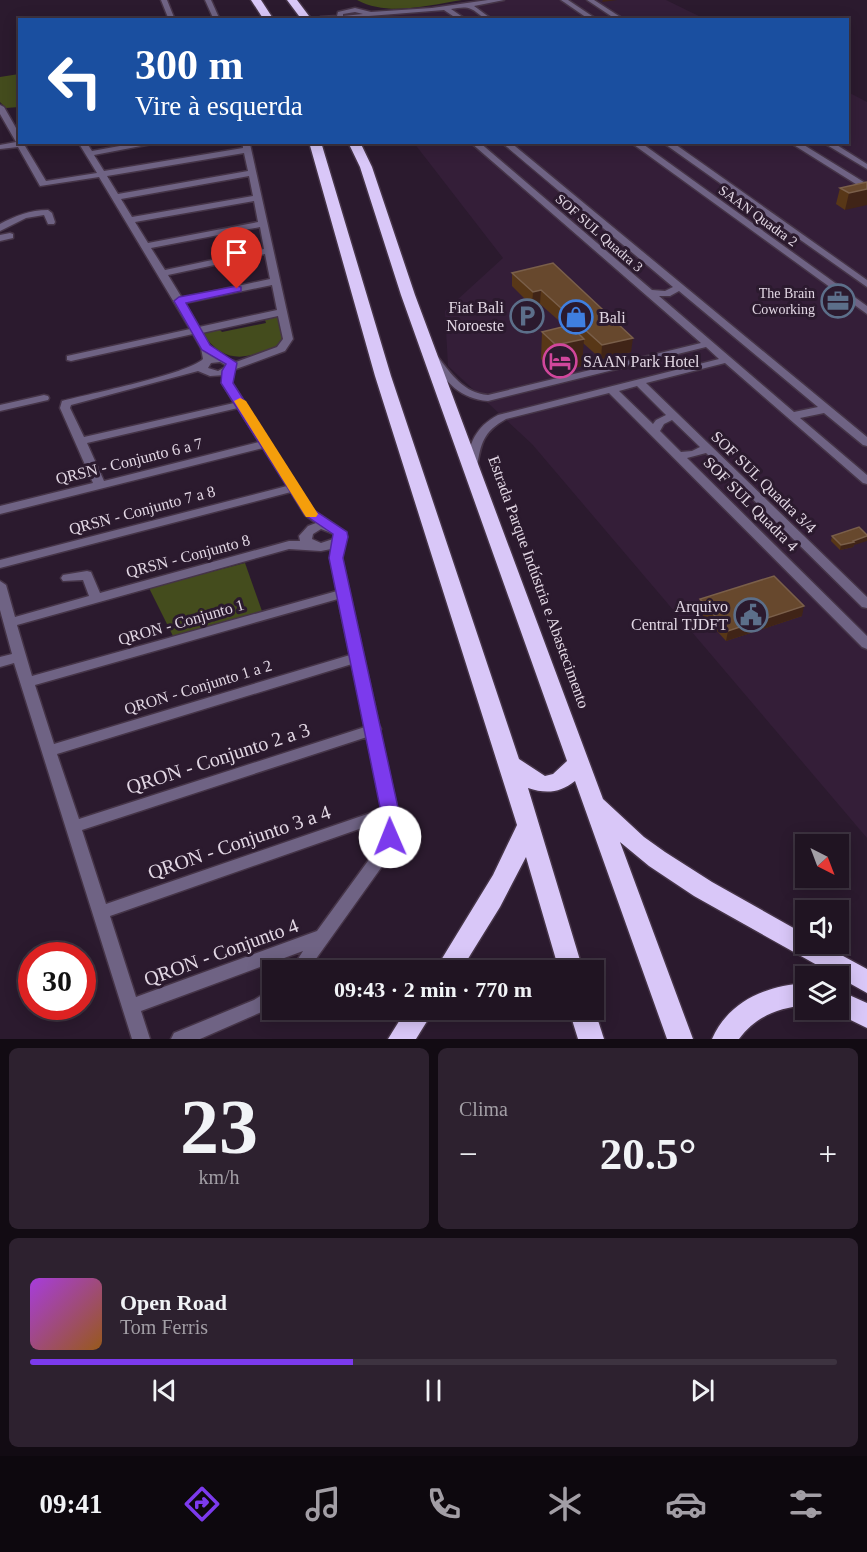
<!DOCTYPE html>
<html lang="pt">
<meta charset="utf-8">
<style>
:root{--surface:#201422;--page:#2d212f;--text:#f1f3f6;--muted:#a29ea5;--line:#3d3340;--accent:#7c3aed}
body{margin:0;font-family:Georgia,serif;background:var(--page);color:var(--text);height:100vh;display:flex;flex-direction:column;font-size:22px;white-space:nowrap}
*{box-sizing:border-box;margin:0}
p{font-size:20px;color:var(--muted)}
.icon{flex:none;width:33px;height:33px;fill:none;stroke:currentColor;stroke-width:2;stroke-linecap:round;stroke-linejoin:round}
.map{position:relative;height:1039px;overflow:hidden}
.side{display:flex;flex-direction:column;gap:9px;padding:9px;background:#120b13;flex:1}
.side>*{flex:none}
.top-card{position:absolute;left:18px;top:18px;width:831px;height:126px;border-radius:0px;box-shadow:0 3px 15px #0003,0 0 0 2px var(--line);background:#1a4fa0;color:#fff;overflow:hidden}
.needle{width:39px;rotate:138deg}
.tools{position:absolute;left:795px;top:834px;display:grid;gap:12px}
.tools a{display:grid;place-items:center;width:54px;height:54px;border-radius:0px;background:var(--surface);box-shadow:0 3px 15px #0003,0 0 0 2px var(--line);font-size:30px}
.speed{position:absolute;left:18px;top:942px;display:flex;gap:12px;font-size:30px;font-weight:700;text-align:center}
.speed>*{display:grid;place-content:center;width:78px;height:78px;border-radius:50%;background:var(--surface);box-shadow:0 3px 15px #0003,0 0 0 2px var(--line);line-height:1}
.speed .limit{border:9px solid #d22;background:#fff;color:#111}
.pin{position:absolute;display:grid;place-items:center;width:51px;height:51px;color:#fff;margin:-62px -26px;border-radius:50% 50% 50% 0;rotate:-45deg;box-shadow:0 0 6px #0007}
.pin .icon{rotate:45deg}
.me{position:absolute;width:66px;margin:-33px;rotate:359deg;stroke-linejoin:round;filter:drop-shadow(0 0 4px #0008)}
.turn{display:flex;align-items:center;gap:21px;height:126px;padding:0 18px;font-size:27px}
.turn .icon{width:78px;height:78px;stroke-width:2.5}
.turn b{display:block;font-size:42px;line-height:51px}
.big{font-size:45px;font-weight:700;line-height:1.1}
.side .tile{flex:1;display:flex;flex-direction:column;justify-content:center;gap:9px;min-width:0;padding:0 21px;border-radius:9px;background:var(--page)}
.side .dial{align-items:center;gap:0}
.dial b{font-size:78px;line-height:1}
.song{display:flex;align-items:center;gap:18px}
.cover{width:72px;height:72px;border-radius:9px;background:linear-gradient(135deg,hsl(280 70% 55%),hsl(30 70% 35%))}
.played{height:6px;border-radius:3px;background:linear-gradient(90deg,var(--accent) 40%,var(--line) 40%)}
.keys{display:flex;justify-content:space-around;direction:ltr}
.heat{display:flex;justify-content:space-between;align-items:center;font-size:33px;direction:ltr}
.side .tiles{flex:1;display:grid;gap:9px;grid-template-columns:1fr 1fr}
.tile:last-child{grid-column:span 2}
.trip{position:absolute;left:262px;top:960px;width:342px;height:60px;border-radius:0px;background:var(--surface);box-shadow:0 3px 15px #0003,0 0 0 2px var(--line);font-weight:700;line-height:60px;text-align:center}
.menu{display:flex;height:96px;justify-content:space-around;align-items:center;background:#0d080e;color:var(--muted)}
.menu .icon{width:42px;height:42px}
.menu .active{color:var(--accent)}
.menu b{font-size:27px;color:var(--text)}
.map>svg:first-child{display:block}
.built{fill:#341e38}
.green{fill:#444c1d}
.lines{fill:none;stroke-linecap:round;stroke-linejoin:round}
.minor-casing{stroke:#453447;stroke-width:3}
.highway-casing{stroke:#453447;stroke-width:3}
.minor{fill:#6f6384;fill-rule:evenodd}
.highway{fill:#d9c7f8;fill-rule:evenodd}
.wall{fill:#583717}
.shaded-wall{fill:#402417}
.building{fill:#67482d;stroke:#7a5f4a;stroke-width:1.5}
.route{fill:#7c3aed;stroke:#51269a;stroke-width:1.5}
.slow{fill:#f59e0b}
.labels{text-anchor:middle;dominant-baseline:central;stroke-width:6;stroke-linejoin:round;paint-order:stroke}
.far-street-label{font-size:14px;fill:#e2d7e4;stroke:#2b1a2e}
.far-poi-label{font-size:14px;fill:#e2d7e4;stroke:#2b1a2e;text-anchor:end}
.poi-label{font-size:16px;fill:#e2d7e4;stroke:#2b1a2e;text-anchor:end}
.street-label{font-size:16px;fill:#e2d7e4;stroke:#2b1a2e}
.near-street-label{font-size:20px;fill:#e2d7e4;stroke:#2b1a2e}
</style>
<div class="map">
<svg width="867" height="1039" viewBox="0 0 867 1039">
<rect width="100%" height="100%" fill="#2b1a2e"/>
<g class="built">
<path d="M480 0H666L705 19 323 20Z"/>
<path d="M848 92 867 102V838L532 444 448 366 445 311 503 258 414 143 848 142Z"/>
</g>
<g class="green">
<path d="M357 0H462C428 5 389 17 357 0Z"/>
<path d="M19 74V107L6 108 0 102V77Z"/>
<path d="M276 317H280L286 336 282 345C248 358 226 367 202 333L220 330 222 332 266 323 265 320Z"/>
<path d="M245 563 263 614 175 640 149 588Z"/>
</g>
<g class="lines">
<defs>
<g id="minor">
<path d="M161 0H167L175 20H169Z"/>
<path d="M205 0H211L220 20H214Z"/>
<path d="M488 0H504L474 6 493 20C482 20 480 13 471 9 465 6 458 8 451 9L467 20H459L444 10 369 16 358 20H312L321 17 337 16 338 12 355 8 371 12 432 8ZM355 12 363 14 343 16V14Z"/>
<path d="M561 0H568L598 20H590Z"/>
<path d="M587 0H594L625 20H617Z"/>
<path d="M0 105 4 107 20 135V142L31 143 25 146 46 181 97 173 78 142H86L92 151 142 142H162L94 155 104 171 243 148V142L250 144 293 339 285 351 236 369 225 375 210 376 198 371 71 405 70 408 84 437 234 403 222 383 227 380 231 381 313 510 346 532 347 537 344 542 342 558 379 725 381 729 380 731 398 812V837L388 858 308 970H291L303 951 141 1011 150 1039H132L14 663 0 667V657L12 654 0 610V581L6 585 15 617 89 596 83 580 63 581 61 578 63 575 87 571 91 572 100 593 289 541H300L299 536 308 526 316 523 305 515 291 492 0 568V560L287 486 263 448 0 514V506L93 483 60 408 62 401C88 394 188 374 203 359L201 348 193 334 71 361 67 360V356L190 329 99 177 40 186 18 147 0 149V145L16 142 0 114ZM244 153 248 171 118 194 107 176ZM249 176 253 196 132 217 121 199ZM254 201 258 222 148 243 135 222ZM260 227 264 249 165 270 151 248ZM265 254 270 279 182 298 168 275ZM272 285 277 310 199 327 185 303ZM278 316 283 339 277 347 236 362 221 356 213 357 211 348 202 333ZM220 362 227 366 218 371 208 368 211 363ZM238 408 259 442 104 481 87 443ZM321 529 334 534 333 539 321 543 312 539 313 534ZM289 549 321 551 331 549 330 558 337 591 32 676 17 625ZM338 599 350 655 54 744 35 685ZM352 664 365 727 79 819 57 754ZM367 737 382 809 106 904 82 830ZM382 821V837L376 850 317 931 136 997 110 916Z"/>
<path d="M470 142H479L652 290 665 291 673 287 501 142H510L867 437V446L863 445 824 413 800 418 867 475V484L863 483 725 363 646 383 867 597V608L862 607 706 453 687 458 867 636V649L862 647 609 393 506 419C483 432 481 443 477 467L471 470 467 469 465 467C470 443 475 427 498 415L719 359 706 347 488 401C460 399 447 382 430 361V357H438C452 375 464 393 488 395L701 343ZM679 291 818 407 794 412 659 296H670ZM637 386 666 415 656 420 653 424 619 391ZM672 420 700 447 692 451 681 452 660 431 664 424Z"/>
<path d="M630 142H640L867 306V314Z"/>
<path d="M662 142H672L867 280V287Z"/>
<path d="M789 142H799L867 184V191Z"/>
<path d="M822 142H832L867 164V169Z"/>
<path d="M48 210 52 213 55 222 54 224H48L44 215 26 218 0 231V224C15 216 30 210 48 210Z"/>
<path d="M10 233 13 234V238L0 241V235Z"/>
<path d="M44 395 48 396 49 398 48 400 0 411V405Z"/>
<path d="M273 988V1006L266 1010 200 1039H171L174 1033 254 1000Z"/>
</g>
<g id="highway">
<path d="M251 0H261L274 20H264Z"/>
<path d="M287 0H297L312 20H302Z"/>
<path d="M309 142H321L391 376 519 759 545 776 553 774 567 761 401 295 360 167 348 142H360L372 167 415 295 603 799 644 837 665 852 712 882 806 935V944H821L867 969V993L694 896 649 866 620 842 693 1039H667L575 781C560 793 546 794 528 788L583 970H559L526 857 500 907 461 970H435L493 875 517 825 375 376Z"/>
<path d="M806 983V1005C778 1008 756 1016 739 1039H712C729 1001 765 986 806 983Z"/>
<path d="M838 990 867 1003V1028L830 1010H838Z"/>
<path d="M594 1008 604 1039H578L569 1010Z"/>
<path d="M406 1010H434L416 1039H388Z"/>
</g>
</defs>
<use href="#minor" class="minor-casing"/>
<use href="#highway" class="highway-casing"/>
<use href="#minor" class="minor"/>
<use href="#highway" class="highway"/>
</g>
<g class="wall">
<path d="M867 182 845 210 836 204 840 188Z"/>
<path d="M553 263 631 352 601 359 583 343 582 366 554 373 541 359 542 332 565 326 540 304 532 306 512 286V273Z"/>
<path d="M832 536 854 545 853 547 840 550 831 541Z"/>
<path d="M700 599 802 616 726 641 698 610Z"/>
</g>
<g class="shaded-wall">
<path d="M603 0H617L602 2Z"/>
<path d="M867 189V205L845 210 849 193Z"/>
<path d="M541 290 540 304 532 306 533 292Z"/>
<path d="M633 338 631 352 601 359 602 345Z"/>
<path d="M584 339 582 366 554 373 556 345Z"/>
<path d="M867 536V541L854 545 853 547 840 550 841 545Z"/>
<path d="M804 606 802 616 726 641 728 631Z"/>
</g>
<g class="building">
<path d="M867 182V189L849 193 840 188Z"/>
<path d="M553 263 633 338 602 345 541 290 533 292 512 273Z"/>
<path d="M570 325 584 339 556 345 542 332Z"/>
<path d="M859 527 867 535V536L853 541 854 542 841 545 832 536Z"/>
<path d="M774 576 804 606 728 631 700 599Z"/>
</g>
<path class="route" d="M237 286 241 287V291L186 303 210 345 237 363 233 383 314 510 347 532 348 537 343 558 399 812V837L396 842 390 844 383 842 381 837V812L329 558 333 534 305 515 221 383 222 371 226 364 202 350 174 301 179 297Z"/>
<path class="slow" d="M240 398 246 401 318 514 316 517H306L304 514 234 401Z"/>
<defs>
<symbol id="office-ring" viewBox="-11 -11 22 22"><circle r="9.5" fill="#2b1a2e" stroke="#5c6f8a" stroke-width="1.5"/><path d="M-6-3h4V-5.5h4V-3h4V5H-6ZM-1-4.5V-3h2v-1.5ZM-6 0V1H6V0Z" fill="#5c6f8a"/></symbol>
<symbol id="parking-ring" viewBox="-11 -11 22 22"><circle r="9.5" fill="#2b1a2e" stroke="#5c6f8a" stroke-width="1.5"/><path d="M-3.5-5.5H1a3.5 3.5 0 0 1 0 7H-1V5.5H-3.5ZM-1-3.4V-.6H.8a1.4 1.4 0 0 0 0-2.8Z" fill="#5c6f8a"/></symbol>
<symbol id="shop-ring" viewBox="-11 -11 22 22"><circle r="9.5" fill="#2b1a2e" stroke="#3f7fe0" stroke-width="1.5"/><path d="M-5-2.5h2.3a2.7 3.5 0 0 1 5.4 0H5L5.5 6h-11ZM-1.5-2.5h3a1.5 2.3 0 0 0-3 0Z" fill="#3f7fe0"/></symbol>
<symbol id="hotel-ring" viewBox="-11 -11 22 22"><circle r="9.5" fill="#2b1a2e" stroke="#d1479c" stroke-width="1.5"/><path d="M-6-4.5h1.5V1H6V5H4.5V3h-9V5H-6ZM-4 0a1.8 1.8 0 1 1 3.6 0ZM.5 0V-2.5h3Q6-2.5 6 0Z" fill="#d1479c"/></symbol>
<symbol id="civic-ring" viewBox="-11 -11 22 22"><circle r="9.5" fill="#2b1a2e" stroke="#5c6f8a" stroke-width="1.5"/><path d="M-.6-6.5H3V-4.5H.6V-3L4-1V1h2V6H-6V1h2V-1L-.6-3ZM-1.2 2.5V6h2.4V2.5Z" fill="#5c6f8a"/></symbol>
</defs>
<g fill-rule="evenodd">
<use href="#office-ring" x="819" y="282" width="38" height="38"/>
<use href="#parking-ring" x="508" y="297" width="38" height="38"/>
<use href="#shop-ring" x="557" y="298" width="38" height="38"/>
<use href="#hotel-ring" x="541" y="342" width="38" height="38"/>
<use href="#civic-ring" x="732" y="596" width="38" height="38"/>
</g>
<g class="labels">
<g class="far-street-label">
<text transform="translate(758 216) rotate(36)">SAAN Quadra 2</text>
<text transform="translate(599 233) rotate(41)">SOF SUL Quadra 3</text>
</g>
<g class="far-poi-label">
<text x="815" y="293">The Brain<tspan x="815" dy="16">Coworking</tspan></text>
</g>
<g class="poi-label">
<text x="504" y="307">Fiat Bali<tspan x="504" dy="18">Noroeste</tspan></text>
<text x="599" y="317" text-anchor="start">Bali</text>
<text x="583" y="361" text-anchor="start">SAAN Park Hotel</text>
<text x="728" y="606">Arquivo<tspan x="728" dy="18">Central TJDFT</tspan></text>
</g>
<g class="street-label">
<text transform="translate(129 461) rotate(-14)">QRSN - Conjunto 6 a 7</text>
<text transform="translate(764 482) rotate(44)">SOF SUL Quadra 3/4</text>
<text transform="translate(751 504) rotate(45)">SOF SUL Quadra 4</text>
<text transform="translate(142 510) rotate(-15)">QRSN - Conjunto 7 a 8</text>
<text transform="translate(188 556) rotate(-15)">QRSN - Conjunto 8</text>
<text transform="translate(539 582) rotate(70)">Estrada Parque Indústria e Abastecimento</text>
<text transform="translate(181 622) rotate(-16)">QRON - Conjunto 1</text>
<text transform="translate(198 687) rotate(-17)">QRON - Conjunto 1 a 2</text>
</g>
<g class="near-street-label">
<text transform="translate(218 758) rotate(-18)">QRON - Conjunto 2 a 3</text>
<text transform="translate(239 842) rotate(-19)">QRON - Conjunto 3 a 4</text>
<text transform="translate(221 952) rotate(-20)">QRON - Conjunto 4</text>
</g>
</g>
</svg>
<div class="tools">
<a><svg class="needle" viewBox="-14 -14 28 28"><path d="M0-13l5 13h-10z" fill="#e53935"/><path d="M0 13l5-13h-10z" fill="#a29ea5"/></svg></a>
<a><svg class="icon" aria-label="sound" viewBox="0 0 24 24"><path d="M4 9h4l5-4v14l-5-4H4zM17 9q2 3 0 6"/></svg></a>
<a><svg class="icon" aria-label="layers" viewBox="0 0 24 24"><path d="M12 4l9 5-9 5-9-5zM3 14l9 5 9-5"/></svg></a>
</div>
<div class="speed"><div class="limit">30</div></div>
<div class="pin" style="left:237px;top:289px;background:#d93025"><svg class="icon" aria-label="arrive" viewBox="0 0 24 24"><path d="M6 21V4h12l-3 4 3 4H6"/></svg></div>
<svg class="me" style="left:390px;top:837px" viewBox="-20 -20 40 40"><circle r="19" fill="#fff"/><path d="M0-13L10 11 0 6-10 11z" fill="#7c3aed"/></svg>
<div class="trip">09:43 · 2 min · 770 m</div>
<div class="top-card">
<div class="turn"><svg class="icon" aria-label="left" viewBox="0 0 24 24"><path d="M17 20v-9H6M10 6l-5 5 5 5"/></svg><div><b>300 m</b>Vire à esquerda</div></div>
</div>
</div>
<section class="side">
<div class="tiles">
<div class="tile dial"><b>23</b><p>km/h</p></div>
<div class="tile"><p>Clima</p>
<div class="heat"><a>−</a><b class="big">20.5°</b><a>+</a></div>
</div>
<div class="tile">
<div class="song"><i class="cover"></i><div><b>Open Road</b><p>Tom Ferris</p></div></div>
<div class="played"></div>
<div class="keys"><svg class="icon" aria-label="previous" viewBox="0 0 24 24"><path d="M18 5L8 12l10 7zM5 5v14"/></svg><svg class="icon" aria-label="pause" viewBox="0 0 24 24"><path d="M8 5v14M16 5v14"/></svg><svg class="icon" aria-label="next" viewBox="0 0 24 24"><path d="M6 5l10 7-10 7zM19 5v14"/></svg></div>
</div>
</div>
</section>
<nav class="menu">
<b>09:41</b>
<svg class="icon active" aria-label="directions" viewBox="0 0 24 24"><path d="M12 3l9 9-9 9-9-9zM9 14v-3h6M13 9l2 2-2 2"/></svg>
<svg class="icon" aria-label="music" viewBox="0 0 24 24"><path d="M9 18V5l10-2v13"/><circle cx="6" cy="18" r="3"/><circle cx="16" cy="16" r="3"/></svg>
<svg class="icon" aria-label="phone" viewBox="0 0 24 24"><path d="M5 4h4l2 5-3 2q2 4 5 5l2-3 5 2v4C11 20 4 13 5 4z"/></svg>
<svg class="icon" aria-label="climate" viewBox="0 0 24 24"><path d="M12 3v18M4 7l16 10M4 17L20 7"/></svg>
<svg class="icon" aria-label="car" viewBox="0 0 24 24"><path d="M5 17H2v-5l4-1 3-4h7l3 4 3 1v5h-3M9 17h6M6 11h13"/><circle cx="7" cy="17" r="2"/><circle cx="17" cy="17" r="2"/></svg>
<svg class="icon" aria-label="filters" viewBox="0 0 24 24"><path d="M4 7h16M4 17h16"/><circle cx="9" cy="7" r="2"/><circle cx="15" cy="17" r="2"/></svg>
</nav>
